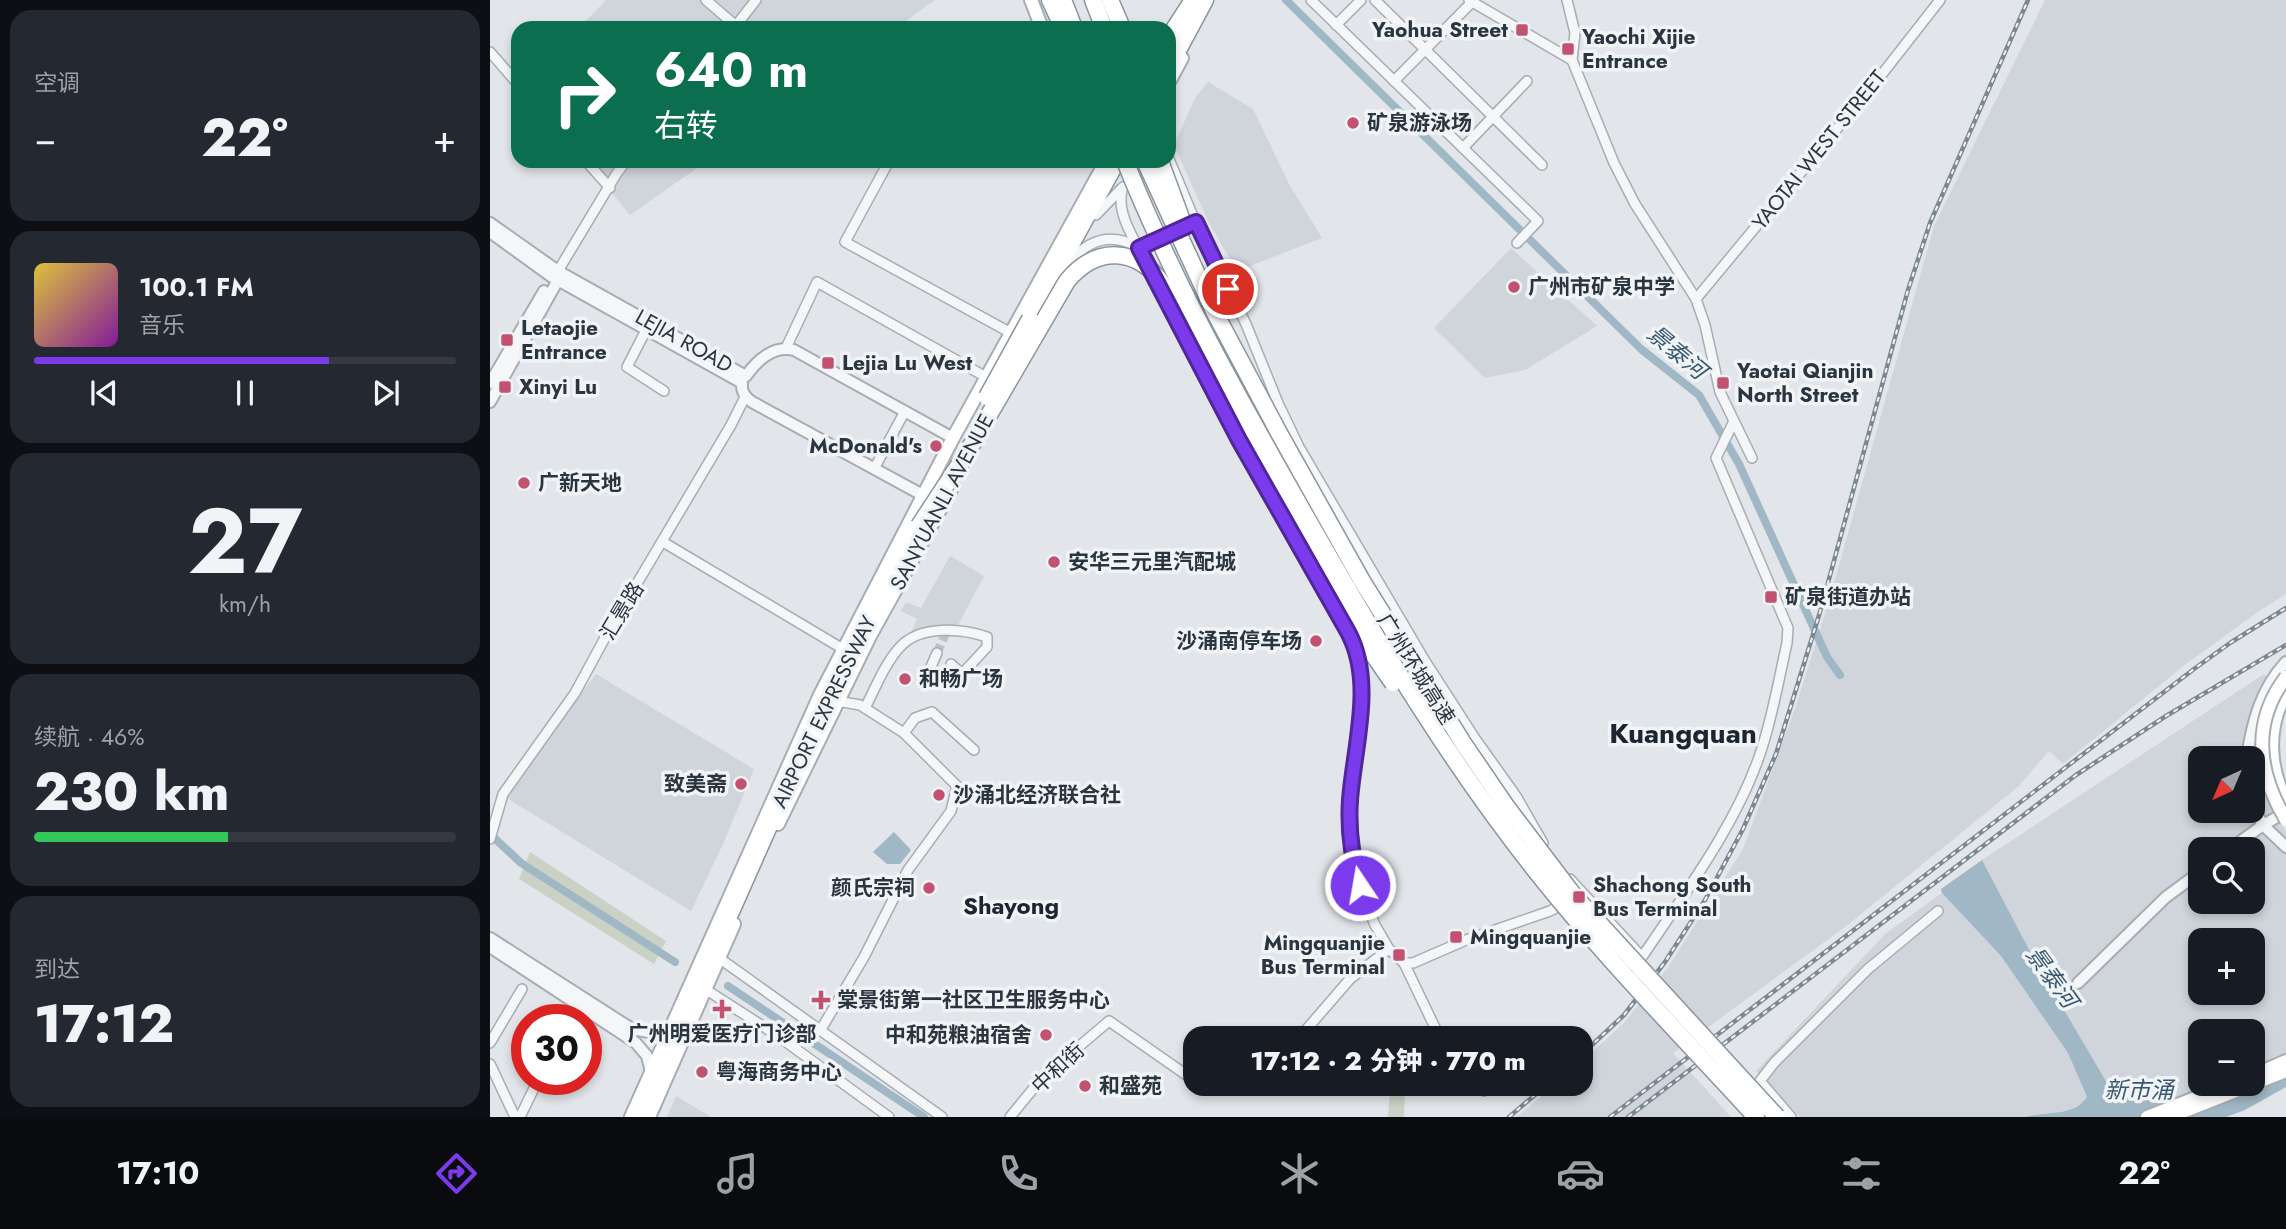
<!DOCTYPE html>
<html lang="zh">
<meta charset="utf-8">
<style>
:root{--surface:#171b24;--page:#242831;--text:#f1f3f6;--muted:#9ea1a6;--line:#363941;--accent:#7c3aed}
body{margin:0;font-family:Jost,"Noto Sans SC",sans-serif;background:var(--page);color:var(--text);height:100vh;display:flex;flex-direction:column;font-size:26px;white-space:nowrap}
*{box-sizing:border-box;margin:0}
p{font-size:23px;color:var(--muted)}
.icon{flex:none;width:38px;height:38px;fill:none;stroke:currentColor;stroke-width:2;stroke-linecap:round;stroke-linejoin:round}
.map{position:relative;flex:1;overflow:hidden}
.panel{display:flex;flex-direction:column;gap:10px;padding:10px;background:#0d0f14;width:490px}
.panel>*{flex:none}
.guide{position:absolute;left:21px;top:21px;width:665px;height:147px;border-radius:21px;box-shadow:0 4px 10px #0003;background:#0b6e4f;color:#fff;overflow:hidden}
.needle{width:46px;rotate:224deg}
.controls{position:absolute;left:1698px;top:746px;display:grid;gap:14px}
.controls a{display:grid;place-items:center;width:77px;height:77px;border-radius:14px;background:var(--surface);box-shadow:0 4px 10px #0003;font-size:35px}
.speed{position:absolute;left:21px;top:1004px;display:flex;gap:14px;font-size:35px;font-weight:700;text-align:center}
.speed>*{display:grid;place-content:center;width:91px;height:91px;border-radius:50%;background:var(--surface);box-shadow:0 4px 10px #0003;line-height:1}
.speed .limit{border:10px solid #d22;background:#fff;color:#111}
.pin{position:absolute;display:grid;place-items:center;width:60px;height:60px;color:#fff;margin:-30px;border:4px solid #fff;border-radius:50%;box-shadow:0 2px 7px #0007}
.me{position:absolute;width:77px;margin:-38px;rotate:348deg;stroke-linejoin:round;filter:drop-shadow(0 0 5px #0008)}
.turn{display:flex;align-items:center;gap:24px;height:147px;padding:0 28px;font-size:32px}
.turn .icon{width:91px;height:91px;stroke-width:2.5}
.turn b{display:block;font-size:49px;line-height:60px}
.big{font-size:52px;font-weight:800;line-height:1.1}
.panel .widget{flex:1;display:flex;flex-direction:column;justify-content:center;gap:10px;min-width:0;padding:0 24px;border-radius:21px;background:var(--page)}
.panel .dial{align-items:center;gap:0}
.dial b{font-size:91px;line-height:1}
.song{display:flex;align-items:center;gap:21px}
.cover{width:84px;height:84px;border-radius:10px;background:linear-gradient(135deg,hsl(50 70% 55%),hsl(290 70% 35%))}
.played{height:7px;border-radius:4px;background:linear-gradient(90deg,var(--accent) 70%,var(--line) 70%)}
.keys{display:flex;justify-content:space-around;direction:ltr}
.heat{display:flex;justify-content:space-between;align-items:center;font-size:38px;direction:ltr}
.charge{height:10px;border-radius:5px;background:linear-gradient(90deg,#34c759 46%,var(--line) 0)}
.trip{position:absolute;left:693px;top:1026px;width:410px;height:70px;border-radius:21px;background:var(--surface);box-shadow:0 4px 10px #0003;font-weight:800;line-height:70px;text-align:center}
.dock{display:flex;height:112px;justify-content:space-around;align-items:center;background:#090b0e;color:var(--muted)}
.dock .icon{width:49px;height:49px}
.dock .current{color:var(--accent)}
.dock b{font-size:32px;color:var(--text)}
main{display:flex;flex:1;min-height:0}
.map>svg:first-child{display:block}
.built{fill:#d0d5db;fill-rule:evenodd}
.green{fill:#c9d2c4}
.water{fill:#a0b7c6}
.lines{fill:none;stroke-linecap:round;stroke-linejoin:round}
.canal{stroke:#a0b7c6;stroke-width:8}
.minor-tunnel{stroke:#bdc2c7;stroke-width:9;stroke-dasharray:9 4.5;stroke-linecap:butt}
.minor-casing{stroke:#a7adb3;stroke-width:12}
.tertiary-casing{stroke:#a7adb3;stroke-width:14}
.secondary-casing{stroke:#a7adb3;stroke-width:16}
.motorway-casing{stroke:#8a959e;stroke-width:19}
.minor{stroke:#f4f6f8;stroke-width:9}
.tertiary{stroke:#f4f6f8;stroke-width:10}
.secondary{stroke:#fff;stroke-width:12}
.motorway{stroke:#fff;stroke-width:16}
.rail-casing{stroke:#7c8791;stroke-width:4.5}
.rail{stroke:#f1f4f7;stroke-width:2;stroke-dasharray:5;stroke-linecap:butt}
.secondary-bridge-casing{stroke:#a7adb3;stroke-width:16;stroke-linecap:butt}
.motorway-bridge-casing{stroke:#8a959e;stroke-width:19;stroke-linecap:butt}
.secondary-bridge{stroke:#fff;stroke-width:12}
.motorway-bridge{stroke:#fff;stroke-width:16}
.route-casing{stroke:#51269a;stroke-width:18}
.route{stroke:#7c3aed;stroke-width:12}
.poi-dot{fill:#c35170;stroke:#f1f4f7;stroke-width:2.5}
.labels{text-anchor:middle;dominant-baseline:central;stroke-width:7;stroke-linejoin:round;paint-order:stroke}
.poi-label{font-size:21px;font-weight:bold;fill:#2b353f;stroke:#f1f4f7;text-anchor:start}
.street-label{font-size:21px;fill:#2b353f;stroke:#f1f4f7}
.water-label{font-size:23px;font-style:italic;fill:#395870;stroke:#f1f4f7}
.quarter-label{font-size:24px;font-weight:bold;fill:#1d2630;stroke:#f1f4f7}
.district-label{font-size:28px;font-weight:bold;fill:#1d2630;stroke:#f1f4f7}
</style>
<main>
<section class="panel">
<div class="widget"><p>空调</p>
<div class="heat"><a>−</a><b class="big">22°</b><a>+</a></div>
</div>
<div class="widget">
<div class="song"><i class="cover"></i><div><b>100.1 FM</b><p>音乐</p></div></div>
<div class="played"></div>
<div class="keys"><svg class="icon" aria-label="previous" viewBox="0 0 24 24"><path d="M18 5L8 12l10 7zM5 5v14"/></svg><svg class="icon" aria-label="pause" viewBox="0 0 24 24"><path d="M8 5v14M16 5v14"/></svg><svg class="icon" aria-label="next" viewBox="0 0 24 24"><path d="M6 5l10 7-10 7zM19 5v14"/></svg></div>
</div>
<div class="widget dial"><b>27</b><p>km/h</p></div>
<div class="widget"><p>续航 · 46%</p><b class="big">230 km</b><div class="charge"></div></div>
<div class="widget"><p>到达</p><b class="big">17:12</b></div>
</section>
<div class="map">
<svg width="1796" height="1117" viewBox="0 0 1796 1117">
<rect width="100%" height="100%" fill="#e2e5e9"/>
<g class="built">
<path d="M116 0H445L406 28H89Z"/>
<path d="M1555 0H1796V594L1769 611 1696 664 1573 764 1559 751 1529 786 1355 927 1183 1053 1241 1117H1026L1068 1083H1090V1063L1133 1024 1179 966 1253 849 1305 709 1341 594 1444 226Z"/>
<path d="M718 82 763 109 800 186 832 238 747 271 718 221 684 145 705 98Z"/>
<path d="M96 161H217L140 215Z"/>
<path d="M1021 248 1107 326 1035 370 995 378 944 328Z"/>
<path d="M460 556 494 576 467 627 421 633 427 619 411 611 416 602 431 608Z"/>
<path d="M106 674 264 769 234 842 201 911 15 797Z"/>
<path d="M1774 674 1785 686 1777 797 1796 832V1053L1762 1075V1031H1710V1083H1744L1703 1100H1646L1623 1093 1544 959 1492 860ZM1710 758H1762V810H1710ZM1710 849H1762V901H1710ZM1710 940H1762V992H1710Z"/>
<path d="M1452 893 1511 956 1578 1053 1597 1097 1592 1106 1585 1111 1535 1117H1310L1266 1071 1395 934Z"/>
<path d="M186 1096 221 1117H177Z"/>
</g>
<g class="green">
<path d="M40 852 176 941 164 964 29 879Z"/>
<path d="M900 1089 915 1090 914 1117H898Z"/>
</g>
<g class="water">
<path d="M404 832 421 850 410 864H397L383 852Z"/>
<path d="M1492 860 1544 959 1623 1093 1646 1100H1703L1762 1083V1075L1796 1053V1087L1755 1110 1736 1117H1535C1557 1111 1584 1117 1597 1097L1578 1053 1511 956 1452 893 1451 889Z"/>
</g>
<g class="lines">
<g class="canal">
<path d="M796 0 1151 349 1209 395 1249 464 1337 657 1350 675"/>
<path d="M0 834 31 863 185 962"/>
<path d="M238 986 434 1117"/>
</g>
<path class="minor-tunnel" d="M447 653 457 630"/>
<defs>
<g id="minor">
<path d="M216 0 246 26"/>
<path d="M821 0 1048 221 1027 243"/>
<path d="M885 0 1052 165"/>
<path d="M979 0 1082 60"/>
<path d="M1077 0 1085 33 1082 60 1124 163 1145 204 1206 299 1215 325 1230 392 1262 458"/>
<path d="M846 25 871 0"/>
<path d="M244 28 266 0"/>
<path d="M0 52 28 84"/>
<path d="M904 81 982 2"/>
<path d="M973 148 1037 81"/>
<path d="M679 159 705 221 756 324 788 403 809 447 935 661 984 737 1026 796 1053 843"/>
<path d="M96 161 120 188"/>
<path d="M399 161 355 242 521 333"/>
<path d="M633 187C624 212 646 242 657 264"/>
<path d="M606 215 631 189"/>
<path d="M649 248 688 230"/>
<path d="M580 261C600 239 622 232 649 248"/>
<path d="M68 271 127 173 136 161"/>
<path d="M1206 299 1389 78 1450 0"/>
<path d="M156 330 137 367 174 391"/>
<path d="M296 348 327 282 496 377"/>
<path d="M384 469 415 411"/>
<path d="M173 542 353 649"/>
<path d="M855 626 865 645 872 672 860 801 864 860 873 896 885 925 899 949 914 963H923L976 940 1060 911 1075 903"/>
<path d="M440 669 447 653"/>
<path d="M375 708C385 689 395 663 410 647 430 625 471 628 497 637V647L472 674 461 664"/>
<path d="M414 733 425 718 442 712 484 750"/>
<path d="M0 839 13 794 85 693 117 634 241 425 255 397"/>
<path d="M1080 879 1152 957C1195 893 1249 821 1272 748 1283 714 1289 678 1297 643L1298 628 1226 458 1243 423"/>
<path d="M229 958 452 1117"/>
<path d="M914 963 950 1038"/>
<path d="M215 989 288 1036 399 1117"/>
<path d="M78 1020 79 1016"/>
<path d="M330 1031 374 957 418 870 461 811 467 786 414 733 370 705 347 701"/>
<path d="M809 1038 860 979 899 949"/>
<path d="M0 1043 32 989"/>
<path d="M0 1064 25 1117"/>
<path d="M709 1083H721"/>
<path d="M987 1083 994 1091"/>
<path d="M30 1117 48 1080"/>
<path d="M520 1117 552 1078 619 1021 705 1081"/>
<path d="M1301 1117 1270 1081 1284 1063 1378 969 1448 911"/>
</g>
<g id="tertiary">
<path d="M0 223 68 271 256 376C267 360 284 345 304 350L463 438"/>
<path d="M0 232 62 277 252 383C251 392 255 397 262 402L438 498"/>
<path d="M0 383 54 291"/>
<path d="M0 402 68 280V274"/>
<path d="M1757 758C1762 722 1771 689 1796 662"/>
<path d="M1762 805 1773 825 1796 847"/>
<path d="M1740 849 1773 825 1796 812"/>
<path d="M0 938 142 1029 165 1033 181 1026"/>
<path d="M0 947 146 1043 157 1056 161 1072"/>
<path d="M1588 983 1676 897 1710 872"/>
</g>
<g id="secondary">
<path d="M541 0 552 28"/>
<path d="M679 82 692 58"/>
<path d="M1796 693C1776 728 1779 767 1796 802"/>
<path d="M288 824 380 636 463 486"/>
<path d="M1764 1075 1796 1061"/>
<path d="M141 1117 330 695 463 438 616 161"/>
<path d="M159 1117 244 924"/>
<path d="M1657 1117 1743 1083"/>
<path d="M1680 1117 1796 1071"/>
</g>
<g id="motorway">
<path d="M560 0 573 28"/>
<path d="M573 0 584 28"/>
<path d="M603 0 614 28"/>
<path d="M620 0 632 28"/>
<path d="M679 37 703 0"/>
<path d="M679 67 715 0"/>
<path d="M540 319 627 161"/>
<path d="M150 1117 291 799 373 629 429 526"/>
</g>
</defs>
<use href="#minor" class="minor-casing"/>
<use href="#tertiary" class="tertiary-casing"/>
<use href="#secondary" class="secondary-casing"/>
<use href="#motorway" class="motorway-casing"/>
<use href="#minor" class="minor"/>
<use href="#tertiary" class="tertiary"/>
<use href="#secondary" class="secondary"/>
<use href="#motorway" class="motorway"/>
<defs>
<g id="rail">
<path d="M1090 1056 1134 1015 1175 962 1215 900 1253 829 1286 754 1330 612 1418 290 1440 223 1538 0"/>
<path d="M1019 1117 1059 1083"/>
<path d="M1120 1117 1704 669 1740 643 1796 608"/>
<path d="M1138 1117 1586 775 1676 716 1796 645"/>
</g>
</defs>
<use href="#rail" class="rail-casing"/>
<use href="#rail" class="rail"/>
<defs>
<path id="secondary-bridge" d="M1796 677C1761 723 1768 773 1796 820"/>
<g id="motorway-bridge">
<path d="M635 161C686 288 754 408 822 527 890 646 961 764 1046 871 1114 957 1192 1036 1266 1117"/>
<path d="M655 161 724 311 789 433 872 581 973 743 1016 806 1085 897 1287 1117"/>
<path d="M670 161 694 226"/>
<path d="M497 397 540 319"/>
<path d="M429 526 475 456 577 281C607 245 648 247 674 286L771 469 867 631 903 683"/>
</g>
</defs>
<use href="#secondary-bridge" class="secondary-bridge-casing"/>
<use href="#motorway-bridge" class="motorway-bridge-casing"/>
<use href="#secondary-bridge" class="secondary-bridge"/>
<use href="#motorway-bridge" class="motorway-bridge"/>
</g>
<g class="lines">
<defs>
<path id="route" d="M738 289 706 222 649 248 749 440 858 632C885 682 864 746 860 800 858 828 862 858 870 885"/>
</defs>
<use href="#route" class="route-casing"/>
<use href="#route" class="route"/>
</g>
<g class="poi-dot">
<rect x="1025" y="23" width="14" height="14" rx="3.5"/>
<rect x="1071" y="42" width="14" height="14" rx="3.5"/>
<circle cx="863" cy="123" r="7"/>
<circle cx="1024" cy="287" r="7"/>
<rect x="10" y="333" width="14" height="14" rx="3.5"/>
<rect x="331" y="356" width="14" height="14" rx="3.5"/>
<rect x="1226" y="376" width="14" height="14" rx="3.5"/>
<rect x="8" y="380" width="14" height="14" rx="3.5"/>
<circle cx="446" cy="446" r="7"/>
<circle cx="34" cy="483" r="7"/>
<circle cx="564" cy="562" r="7"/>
<rect x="1274" y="590" width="14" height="14" rx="3.5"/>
<circle cx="826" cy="641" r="7"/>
<circle cx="415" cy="679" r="7"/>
<circle cx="251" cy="784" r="7"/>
<circle cx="449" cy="795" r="7"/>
<circle cx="439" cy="888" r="7"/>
<rect x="1082" y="890" width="14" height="14" rx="3.5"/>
<rect x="959" y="930" width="14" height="14" rx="3.5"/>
<rect x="902" y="948" width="14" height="14" rx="3.5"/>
<path d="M327.5 989.5h7v7h7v7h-7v7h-7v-7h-7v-7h7z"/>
<path d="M228.5 998.5h7v7h7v7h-7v7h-7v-7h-7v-7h7z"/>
<circle cx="556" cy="1035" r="7"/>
<circle cx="212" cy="1072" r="7"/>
<circle cx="595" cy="1086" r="7"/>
</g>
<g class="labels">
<g class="poi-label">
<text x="1018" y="30" text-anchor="end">Yaohua Street</text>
<text x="1092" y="37">Yaochi Xijie<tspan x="1092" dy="24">Entrance</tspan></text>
<text x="877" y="123">矿泉游泳场</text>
<text x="1038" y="287">广州市矿泉中学</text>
<text x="31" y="328">Letaojie<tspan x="31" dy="24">Entrance</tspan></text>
<text x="352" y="363">Lejia Lu West</text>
<text x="1247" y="371">Yaotai Qianjin<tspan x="1247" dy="24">North Street</tspan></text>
<text x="29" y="387">Xinyi Lu</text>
<text x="432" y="446" text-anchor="end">McDonald's</text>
<text x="48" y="483">广新天地</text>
<text x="578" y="562">安华三元里汽配城</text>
<text x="1295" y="597">矿泉街道办站</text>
<text x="812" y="641" text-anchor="end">沙涌南停车场</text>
<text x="429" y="679">和畅广场</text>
<text x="237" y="784" text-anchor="end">致美斋</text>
<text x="463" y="795">沙涌北经济联合社</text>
<text x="1103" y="885">Shachong South<tspan x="1103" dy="24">Bus Terminal</tspan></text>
<text x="425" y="888" text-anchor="end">颜氏宗祠</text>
<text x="980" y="937">Mingquanjie</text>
<text x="895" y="943" text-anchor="end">Mingquanjie<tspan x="895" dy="24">Bus Terminal</tspan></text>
<text x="347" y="1000">棠景街第一社区卫生服务中心</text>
<text x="232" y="1034" text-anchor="middle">广州明爱医疗门诊部</text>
<text x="542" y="1035" text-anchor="end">中和苑粮油宿舍</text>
<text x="226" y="1072">粤海商务中心</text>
<text x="609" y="1086">和盛苑</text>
</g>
<g class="street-label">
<text transform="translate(1329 150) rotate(-51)">YAOTAI WEST STREET</text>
<text transform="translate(194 341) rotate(29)">LEJIA ROAD</text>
<text transform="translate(452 502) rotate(-62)">SANYUANLI AVENUE</text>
<text transform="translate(132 611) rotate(-59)">汇景路</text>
<text transform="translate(926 669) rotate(58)">广州环城高速</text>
<text transform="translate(334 712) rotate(-64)">AIRPORT EXPRESSWAY</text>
<text transform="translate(568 1068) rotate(-43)">中和街</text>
</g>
<g class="water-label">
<text transform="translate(1187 352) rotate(40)">景泰河</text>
<text transform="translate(1562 977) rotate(54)">景泰河</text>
<text x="1649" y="1090">新市涌</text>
</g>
<g class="quarter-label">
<text x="521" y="905">Shayong</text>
</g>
<g class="district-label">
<text x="1193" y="733">Kuangquan</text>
</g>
</g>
</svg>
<div class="controls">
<a><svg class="needle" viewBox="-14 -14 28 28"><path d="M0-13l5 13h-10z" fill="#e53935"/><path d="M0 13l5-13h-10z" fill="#9ea1a6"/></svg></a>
<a><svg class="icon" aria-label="search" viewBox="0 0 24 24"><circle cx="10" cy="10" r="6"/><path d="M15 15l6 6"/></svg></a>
<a>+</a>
<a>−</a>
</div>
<div class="speed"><div class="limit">30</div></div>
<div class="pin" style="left:738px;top:289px;background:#d93025"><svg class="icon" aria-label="arrive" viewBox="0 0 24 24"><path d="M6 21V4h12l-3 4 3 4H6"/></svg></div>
<svg class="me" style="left:870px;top:885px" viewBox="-20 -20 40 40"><circle r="17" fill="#7c3aed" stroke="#fff" stroke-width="3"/><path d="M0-11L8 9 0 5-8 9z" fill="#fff"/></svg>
<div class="trip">17:12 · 2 分钟 · 770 m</div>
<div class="guide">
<div class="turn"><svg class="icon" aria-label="right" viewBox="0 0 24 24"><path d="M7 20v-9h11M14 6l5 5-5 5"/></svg><div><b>640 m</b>右转</div></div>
</div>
</div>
</main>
<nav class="dock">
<b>17:10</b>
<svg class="icon current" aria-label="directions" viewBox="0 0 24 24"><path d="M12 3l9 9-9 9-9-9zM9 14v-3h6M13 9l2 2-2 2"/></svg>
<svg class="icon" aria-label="music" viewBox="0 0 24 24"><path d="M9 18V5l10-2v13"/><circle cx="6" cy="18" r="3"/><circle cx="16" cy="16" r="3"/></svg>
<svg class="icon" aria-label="phone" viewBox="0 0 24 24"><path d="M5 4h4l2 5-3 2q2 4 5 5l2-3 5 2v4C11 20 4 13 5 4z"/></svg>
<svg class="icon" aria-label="climate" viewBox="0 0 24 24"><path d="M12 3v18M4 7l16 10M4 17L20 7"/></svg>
<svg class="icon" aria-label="car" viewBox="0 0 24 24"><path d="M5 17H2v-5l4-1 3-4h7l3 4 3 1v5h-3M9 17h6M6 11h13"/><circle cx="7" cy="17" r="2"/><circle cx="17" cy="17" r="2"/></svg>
<svg class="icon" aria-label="filters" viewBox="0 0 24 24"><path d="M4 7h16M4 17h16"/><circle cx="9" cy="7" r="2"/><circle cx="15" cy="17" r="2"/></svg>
<b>22°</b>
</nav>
